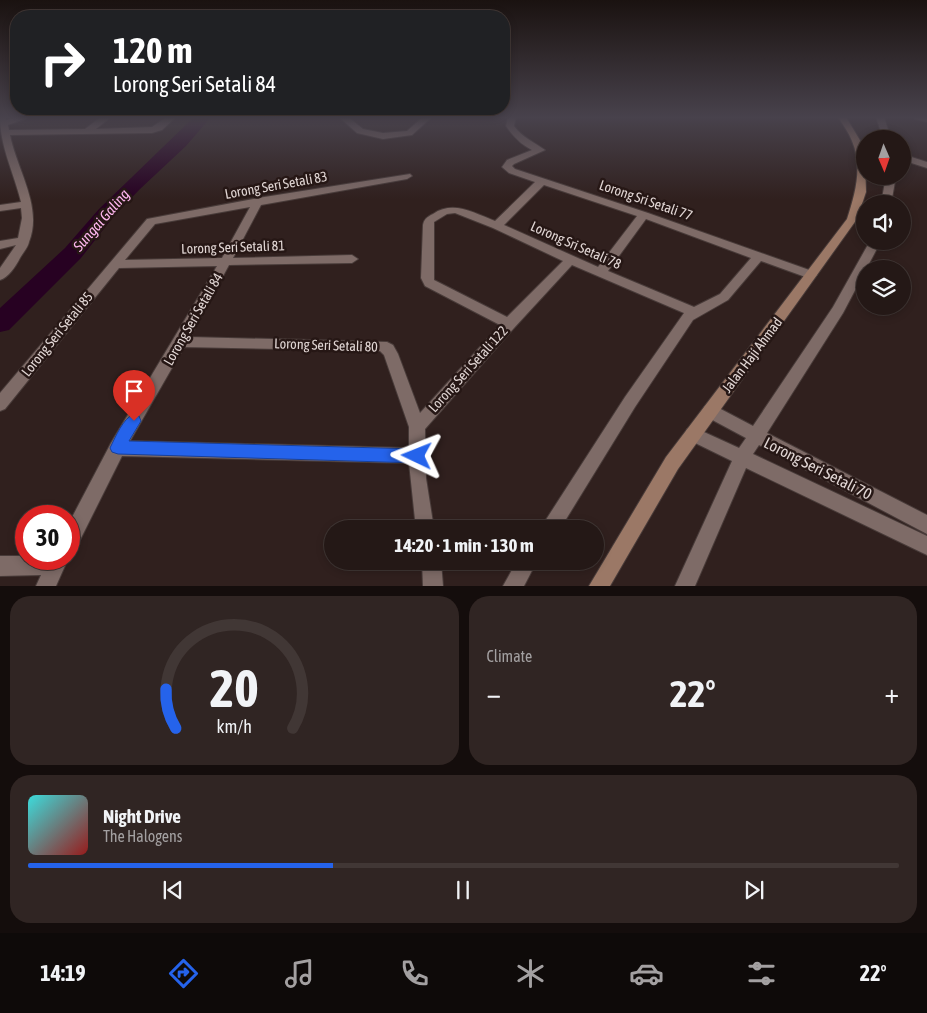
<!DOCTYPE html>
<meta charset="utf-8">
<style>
:root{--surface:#241816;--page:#302523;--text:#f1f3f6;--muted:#a3a0a1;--line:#413735;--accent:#2563eb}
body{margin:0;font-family:"Asap Condensed",sans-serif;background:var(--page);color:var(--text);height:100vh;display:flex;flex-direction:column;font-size:19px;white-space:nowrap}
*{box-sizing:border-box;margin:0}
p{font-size:16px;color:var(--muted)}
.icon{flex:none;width:28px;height:28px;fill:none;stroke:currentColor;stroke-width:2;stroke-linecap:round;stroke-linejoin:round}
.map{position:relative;height:586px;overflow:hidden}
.details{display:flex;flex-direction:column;gap:10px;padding:10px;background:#140d0c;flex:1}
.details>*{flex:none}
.banner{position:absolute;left:10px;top:10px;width:500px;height:105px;border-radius:20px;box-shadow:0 2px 8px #0003,0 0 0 1px var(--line);background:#202124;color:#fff;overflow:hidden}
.needle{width:32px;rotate:178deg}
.tools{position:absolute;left:856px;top:130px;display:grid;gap:10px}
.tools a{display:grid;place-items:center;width:55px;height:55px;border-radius:50%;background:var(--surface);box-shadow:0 2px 8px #0003,0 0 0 1px var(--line);font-size:25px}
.speed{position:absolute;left:15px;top:505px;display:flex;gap:10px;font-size:25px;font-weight:700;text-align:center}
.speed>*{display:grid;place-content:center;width:65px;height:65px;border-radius:50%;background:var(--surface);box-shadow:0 2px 8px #0003,0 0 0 1px var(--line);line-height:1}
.speed .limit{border:8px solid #d22;background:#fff;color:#111}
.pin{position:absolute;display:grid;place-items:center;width:42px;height:42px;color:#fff;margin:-51px -21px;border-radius:50% 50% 50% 0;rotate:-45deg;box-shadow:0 0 5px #0007}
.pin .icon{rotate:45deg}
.me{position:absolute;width:55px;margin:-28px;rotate:272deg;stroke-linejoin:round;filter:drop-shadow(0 0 4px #0008)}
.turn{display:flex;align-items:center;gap:18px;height:105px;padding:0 20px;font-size:22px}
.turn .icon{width:65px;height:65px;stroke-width:2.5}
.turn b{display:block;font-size:35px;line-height:42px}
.big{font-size:38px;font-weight:700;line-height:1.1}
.details .card{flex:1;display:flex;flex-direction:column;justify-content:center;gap:8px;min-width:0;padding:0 18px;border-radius:20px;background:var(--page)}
.details .dial{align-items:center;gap:0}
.dial svg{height:130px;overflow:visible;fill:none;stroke:var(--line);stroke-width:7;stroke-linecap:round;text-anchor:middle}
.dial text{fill:var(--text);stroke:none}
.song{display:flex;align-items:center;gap:15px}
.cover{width:60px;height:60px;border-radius:8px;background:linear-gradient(135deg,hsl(180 70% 55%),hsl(0 70% 35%))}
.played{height:5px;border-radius:2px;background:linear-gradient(90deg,var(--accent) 35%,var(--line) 35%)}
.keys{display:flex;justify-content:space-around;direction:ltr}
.heat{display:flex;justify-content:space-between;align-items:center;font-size:28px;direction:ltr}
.details .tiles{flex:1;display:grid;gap:10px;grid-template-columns:1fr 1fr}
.card:last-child{grid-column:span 2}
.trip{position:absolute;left:324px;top:520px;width:280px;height:50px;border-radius:25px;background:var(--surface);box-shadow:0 2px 8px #0003,0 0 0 1px var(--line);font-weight:700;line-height:50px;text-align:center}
.tabs{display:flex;height:80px;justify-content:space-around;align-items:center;background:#0e0a09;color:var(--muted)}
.tabs .icon{width:35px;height:35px}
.tabs .active{color:var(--accent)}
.tabs b{font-size:22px;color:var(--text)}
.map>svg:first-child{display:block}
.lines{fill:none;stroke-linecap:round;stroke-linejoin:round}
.river{fill:#270122;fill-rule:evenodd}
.street-casing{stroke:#483b39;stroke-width:2}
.secondary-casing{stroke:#483b39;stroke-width:2}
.street{fill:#7e6b67;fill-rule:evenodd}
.secondary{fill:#9b7866;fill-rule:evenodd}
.route{fill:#2563eb;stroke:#184099}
.labels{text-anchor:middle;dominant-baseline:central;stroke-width:5;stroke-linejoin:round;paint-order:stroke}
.street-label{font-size:14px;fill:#e1d6d4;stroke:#261715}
.water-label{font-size:15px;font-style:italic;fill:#feb6ef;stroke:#261715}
.near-street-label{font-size:16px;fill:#e1d6d4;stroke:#261715}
</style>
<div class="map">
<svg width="927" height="586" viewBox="0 0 927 586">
<rect width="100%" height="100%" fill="#30201e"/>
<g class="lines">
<path class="river" d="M194 117H211L186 146 140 189 113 217 81 258 9 330 0 332V308L65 248 99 209Z"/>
<defs>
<g id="street">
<path d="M0 117H5L6 120 17 117H30L8 125 9 130 85 129 101 117H111L96 129 152 127 167 117H176L162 130 152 133 10 135C17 170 43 207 29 242 28 247 23 253 20 258 16 266 8 278 0 280V268L16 245 0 249V241L18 238 22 218 21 208 0 211V205L21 202C14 173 0 147 0 117Z"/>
<path d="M339 117H348L363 129 383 133 407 131 423 117H432L412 135 383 139 357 133Z"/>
<path d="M508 117H516L514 126C523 138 534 142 545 150L514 164 512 166 515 169 648 213 815 272 817 275 811 279 761 261 728 300 693 320 635 407 560 529H540L625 397 684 313 572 265 514 328 425 429 426 478 434 529H416L409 463 122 456 76 548 69 550V523L111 443 217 266 119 268 5 409 0 411V393L147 219 258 198 410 174 412 176 407 179 261 205 233 258 352 255 358 259 352 263 229 265 190 337 387 342 393 345 398 354 420 413 500 325 425 286 421 278 423 225C424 219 427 217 433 214 453 200 474 213 495 221L535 182 509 173 502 167 507 160 532 150C520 144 513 136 506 126ZM544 185 637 216 598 267 504 225ZM250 207 222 258 125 260 155 224ZM455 213 493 228 563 261 507 317 434 280V222L447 214ZM646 219 751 258 720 294 694 307 608 271ZM184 347 380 351 384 355 409 427V448L130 441Z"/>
<path d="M876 117H884L891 139H883Z"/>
<path d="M914 117H927V122L915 119Z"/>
<path d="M902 154 927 162V168L902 160Z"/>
<path d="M886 176H896L891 204H881Z"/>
<path d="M870 241H881L843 313 767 433 927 515V534L759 445 753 454 927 536V555L746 468 695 586H675L732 461 687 439 685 434 687 429 693 427 739 448 746 438 705 416 702 411 705 406 710 404 715 406 753 426 833 307Z"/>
<path d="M0 556H26V559H68L56 586H36L41 575 0 576Z"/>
<path d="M422 561H441L443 586H423Z"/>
<path d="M517 561H537L524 586H503Z"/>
</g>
<path id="secondary" d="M838 117H846L861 142 865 160 866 192 857 219 678 469 610 586H589L666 457 847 219C855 194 863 167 852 141 849 133 843 125 838 117Z"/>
</defs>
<use href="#street" class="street-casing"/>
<use href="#secondary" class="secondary-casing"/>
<use href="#street" class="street"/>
<use href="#secondary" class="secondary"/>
</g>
<linearGradient id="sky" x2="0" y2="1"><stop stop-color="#1a1210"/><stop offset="0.59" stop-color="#48424c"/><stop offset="1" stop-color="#48424c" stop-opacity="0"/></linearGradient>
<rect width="927" height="199" fill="url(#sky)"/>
<path class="route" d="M134 414 139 416 141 421 129 441 417 449 423 451 425 456 423 461 417 463 118 454 112 452 110 448C115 438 123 418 134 414Z"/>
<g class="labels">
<g class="street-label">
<text transform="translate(276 185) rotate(-10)">Lorong Seri Setali 83</text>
<text transform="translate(646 200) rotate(19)">Lorong Sri Setali 77</text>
<text transform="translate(576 245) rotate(24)">Lorong Sri Setali 78</text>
<text transform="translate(233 247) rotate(-2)">Lorong Seri Setali 81</text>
<text transform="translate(193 319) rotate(-60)">Lorong Seri Setali 84</text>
<text transform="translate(57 334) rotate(-51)">Lorong Seri Setali 85</text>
<text transform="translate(326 345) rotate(2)">Lorong Seri Setali 80</text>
<text transform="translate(752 355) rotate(-53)">Jalan Haji Ahmad</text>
<text transform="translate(468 369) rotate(-48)">Lorong Seri Setali 122</text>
</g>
<g class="water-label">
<text transform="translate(101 220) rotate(-49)">Sungai Galing</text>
</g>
<g class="near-street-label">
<text transform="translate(818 468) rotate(27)">Lorong Seri Setali 70</text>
</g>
</g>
</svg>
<div class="tools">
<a><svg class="needle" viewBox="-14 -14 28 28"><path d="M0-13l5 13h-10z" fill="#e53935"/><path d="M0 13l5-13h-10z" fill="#a3a0a1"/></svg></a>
<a><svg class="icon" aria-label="sound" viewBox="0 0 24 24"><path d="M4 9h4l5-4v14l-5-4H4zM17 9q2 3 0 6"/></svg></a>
<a><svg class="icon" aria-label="layers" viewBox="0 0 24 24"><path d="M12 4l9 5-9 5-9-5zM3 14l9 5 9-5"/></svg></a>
</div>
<div class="speed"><div class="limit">30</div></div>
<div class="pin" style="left:134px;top:421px;background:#d93025"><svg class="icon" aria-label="arrive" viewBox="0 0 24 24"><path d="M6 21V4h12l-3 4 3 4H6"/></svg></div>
<svg class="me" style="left:417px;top:456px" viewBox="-20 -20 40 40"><path d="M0-17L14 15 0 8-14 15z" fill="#2563eb" stroke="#fff" stroke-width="4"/></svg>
<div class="trip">14:20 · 1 min · 130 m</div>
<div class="banner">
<div class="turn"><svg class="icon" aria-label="right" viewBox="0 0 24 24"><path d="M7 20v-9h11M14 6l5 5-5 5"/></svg><div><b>120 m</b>Lorong Seri Setali 84</div></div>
</div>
</div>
<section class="details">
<div class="tiles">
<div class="card dial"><svg viewBox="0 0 100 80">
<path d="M14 69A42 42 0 1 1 86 69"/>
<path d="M14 69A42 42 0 0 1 8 45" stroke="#2563eb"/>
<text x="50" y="56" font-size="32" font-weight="700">20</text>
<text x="50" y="72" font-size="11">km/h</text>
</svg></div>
<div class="card"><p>Climate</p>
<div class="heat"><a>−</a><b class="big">22°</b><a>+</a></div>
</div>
<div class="card">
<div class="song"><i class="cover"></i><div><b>Night Drive</b><p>The Halogens</p></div></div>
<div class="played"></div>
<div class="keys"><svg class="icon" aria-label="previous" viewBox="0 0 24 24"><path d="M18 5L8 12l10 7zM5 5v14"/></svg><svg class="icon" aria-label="pause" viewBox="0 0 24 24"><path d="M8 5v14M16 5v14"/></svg><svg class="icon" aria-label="next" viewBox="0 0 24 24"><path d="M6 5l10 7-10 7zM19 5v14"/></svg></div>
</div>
</div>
</section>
<nav class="tabs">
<b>14:19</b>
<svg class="icon active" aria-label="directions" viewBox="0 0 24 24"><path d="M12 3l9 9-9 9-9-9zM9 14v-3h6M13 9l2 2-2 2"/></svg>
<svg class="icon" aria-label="music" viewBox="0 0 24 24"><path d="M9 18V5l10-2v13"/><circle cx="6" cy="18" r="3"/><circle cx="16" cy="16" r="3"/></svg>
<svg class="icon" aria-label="phone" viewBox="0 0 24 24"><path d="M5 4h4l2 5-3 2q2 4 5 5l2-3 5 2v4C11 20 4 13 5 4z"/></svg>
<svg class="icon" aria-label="climate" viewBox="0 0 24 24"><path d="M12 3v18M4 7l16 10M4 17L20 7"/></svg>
<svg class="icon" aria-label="car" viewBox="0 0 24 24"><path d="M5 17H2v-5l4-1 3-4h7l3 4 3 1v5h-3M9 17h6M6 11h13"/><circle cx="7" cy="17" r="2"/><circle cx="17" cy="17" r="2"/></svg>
<svg class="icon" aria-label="filters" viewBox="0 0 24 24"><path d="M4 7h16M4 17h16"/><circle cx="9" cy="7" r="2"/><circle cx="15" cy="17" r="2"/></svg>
<b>22°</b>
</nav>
